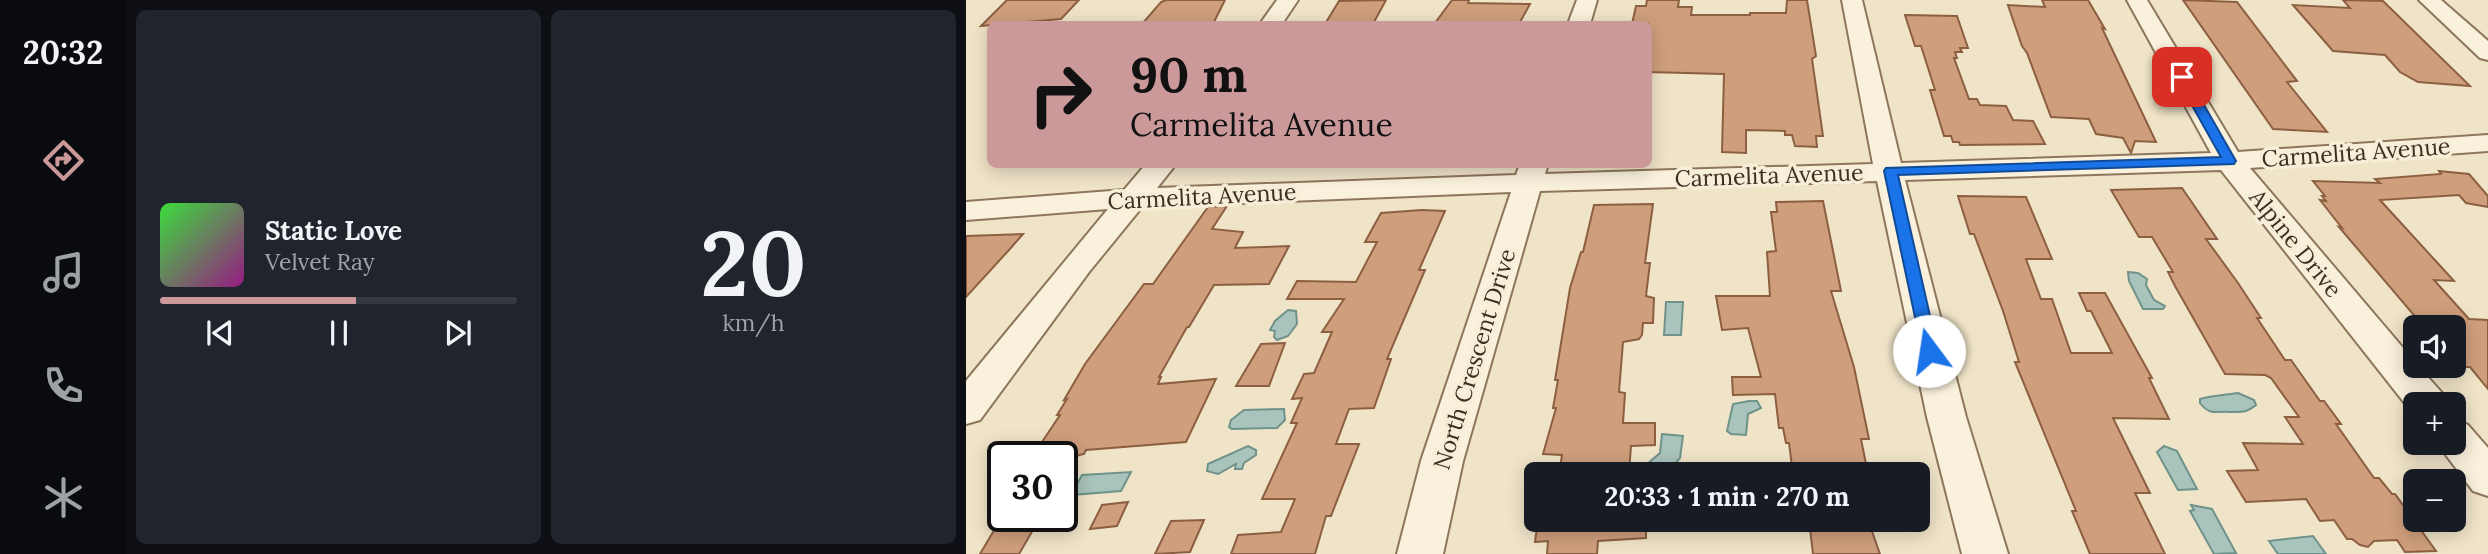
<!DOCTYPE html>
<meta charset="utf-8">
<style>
:root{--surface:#171b24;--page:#20242c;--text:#f1f3f6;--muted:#9ea1a6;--line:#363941;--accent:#cc999b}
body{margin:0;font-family:Lora,serif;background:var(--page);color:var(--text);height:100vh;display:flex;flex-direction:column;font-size:26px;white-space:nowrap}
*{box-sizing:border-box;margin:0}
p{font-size:23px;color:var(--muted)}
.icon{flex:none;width:38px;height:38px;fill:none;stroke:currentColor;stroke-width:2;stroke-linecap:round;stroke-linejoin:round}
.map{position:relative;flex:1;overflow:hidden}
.sheet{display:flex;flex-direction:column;gap:10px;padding:10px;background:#0d0f14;width:840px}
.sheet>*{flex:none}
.top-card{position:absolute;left:21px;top:21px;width:665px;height:147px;border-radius:10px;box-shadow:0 4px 18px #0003;background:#cc999b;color:#111;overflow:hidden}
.controls{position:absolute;left:1437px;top:315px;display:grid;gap:14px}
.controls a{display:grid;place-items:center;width:63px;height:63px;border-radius:10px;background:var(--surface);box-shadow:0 4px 18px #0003;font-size:35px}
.speed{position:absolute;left:21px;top:441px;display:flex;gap:14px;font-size:35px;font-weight:700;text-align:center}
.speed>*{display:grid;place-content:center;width:91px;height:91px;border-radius:50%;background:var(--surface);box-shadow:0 4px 18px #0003;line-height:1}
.speed .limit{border:4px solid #111;border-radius:10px;background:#fff;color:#111}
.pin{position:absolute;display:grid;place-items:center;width:60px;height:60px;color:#fff;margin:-30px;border-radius:14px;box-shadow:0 4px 10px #0006}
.me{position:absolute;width:77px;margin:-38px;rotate:346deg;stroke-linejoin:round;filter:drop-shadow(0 0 5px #0008)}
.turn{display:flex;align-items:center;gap:24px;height:147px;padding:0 28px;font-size:32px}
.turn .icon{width:91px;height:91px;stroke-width:2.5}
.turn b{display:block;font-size:49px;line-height:60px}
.sheet .widget{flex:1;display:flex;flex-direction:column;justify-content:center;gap:10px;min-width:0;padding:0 24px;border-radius:10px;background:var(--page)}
.sheet .dial{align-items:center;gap:0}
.dial b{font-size:91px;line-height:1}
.song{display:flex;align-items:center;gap:21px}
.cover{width:84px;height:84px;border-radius:10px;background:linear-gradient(135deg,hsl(120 70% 55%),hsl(310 70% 35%))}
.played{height:7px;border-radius:4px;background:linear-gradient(90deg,var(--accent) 55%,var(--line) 55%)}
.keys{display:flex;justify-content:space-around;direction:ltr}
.sheet .tiles{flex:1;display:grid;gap:10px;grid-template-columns:repeat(2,1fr)}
.trip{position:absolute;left:558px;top:462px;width:406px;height:70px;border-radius:10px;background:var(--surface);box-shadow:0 4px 18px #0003;font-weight:700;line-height:70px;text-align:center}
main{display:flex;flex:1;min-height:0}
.tabs{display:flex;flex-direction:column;width:126px;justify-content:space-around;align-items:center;background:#090b0e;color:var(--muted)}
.tabs .icon{width:49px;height:49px}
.tabs .on{color:var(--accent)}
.tabs b{font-size:32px;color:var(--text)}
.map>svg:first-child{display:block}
.water{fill:#a9c4bc;stroke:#6f938a;stroke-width:2}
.building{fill:#cf9f7d;stroke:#8d5f41;stroke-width:2}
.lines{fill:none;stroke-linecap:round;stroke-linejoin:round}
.minor-casing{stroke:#8d765c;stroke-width:4}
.minor{fill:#faf1dc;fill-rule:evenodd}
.route{fill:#1a73e8;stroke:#114b97;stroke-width:2}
.labels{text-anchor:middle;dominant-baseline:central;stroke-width:7;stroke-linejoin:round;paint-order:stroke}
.street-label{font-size:23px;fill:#3d2e20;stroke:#f7eed8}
</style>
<main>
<nav class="tabs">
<b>20:32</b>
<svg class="icon on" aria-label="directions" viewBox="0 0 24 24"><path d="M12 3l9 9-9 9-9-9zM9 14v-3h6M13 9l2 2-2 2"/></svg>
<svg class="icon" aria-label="music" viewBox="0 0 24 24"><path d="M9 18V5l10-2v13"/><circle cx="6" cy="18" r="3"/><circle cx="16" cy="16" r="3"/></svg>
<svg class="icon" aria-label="phone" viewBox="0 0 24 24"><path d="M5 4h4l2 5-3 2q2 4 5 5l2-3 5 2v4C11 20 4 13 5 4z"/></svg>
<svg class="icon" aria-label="climate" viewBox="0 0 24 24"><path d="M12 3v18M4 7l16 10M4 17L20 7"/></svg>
</nav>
<section class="sheet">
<div class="tiles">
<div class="widget">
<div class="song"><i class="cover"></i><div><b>Static Love</b><p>Velvet Ray</p></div></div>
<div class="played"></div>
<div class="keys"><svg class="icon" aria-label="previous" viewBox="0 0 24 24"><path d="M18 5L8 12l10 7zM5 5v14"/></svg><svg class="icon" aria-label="pause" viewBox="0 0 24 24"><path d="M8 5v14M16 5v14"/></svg><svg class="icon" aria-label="next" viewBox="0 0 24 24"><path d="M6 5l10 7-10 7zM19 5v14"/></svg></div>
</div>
<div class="widget dial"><b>20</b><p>km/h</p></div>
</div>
</section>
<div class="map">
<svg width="1522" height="554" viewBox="0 0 1522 554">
<rect width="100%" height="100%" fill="#f0e4c8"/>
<g class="water">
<path d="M1162 272 1172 273 1181 279 1180 285 1188 300 1199 306 1197 309H1177L1163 281Z"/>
<path d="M700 302H717L715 335H698Z"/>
<path d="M322 310 330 311 331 324 322 336 311 340 308 337 309 331 304 330 309 321Z"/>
<path d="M1272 393 1288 400 1290 405C1281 413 1275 412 1264 412 1250 411 1244 416 1234 403V399C1242 396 1264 394 1272 393Z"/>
<path d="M783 401H791L795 408 782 414 780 435 765 434 761 431 767 404Z"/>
<path d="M318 409 319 420 311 428 266 429 263 427 265 420 278 410Z"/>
<path d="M696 434 717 436 714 458 700 474 681 464 694 453Z"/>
<path d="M282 446 290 450V455L278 463 276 469H269L270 464 252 474 241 471 242 464Z"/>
<path d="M1198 446 1211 451 1231 489 1212 490 1191 452Z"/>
<path d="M165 472 155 491 105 495 116 475Z"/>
<path d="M1225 505 1246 509 1270 553 1248 554 1224 511 1228 510Z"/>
<path d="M1347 536 1360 554H1312L1303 541Z"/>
</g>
<g class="building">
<path d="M41 0H113L95 19 15 26Z"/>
<path d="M200 0H259L247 24H176L195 2Z"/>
<path d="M420 0 407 24H359L373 1Z"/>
<path d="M486 0H503L502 3 564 4 553 24 469 23Z"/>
<path d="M681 0H713L712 7H726L725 15H784V13H820L821 0H841L850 56 846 59 857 136H850L851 147 829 146 826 135H819V131L780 130V153L756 152 758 74 682 72V24H666L670 6H680Z"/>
<path d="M1076 0H1122L1139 29 1136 28 1190 142 1169 141 1165 153 1157 138 1130 134 1123 119 1085 117 1061 53 1056 46 1042 5 1079 7Z"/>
<path d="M1217 0 1271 2 1331 81 1321 82 1361 132 1307 129Z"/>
<path d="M1377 0 1417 1 1504 86 1452 82 1434 72 1419 55 1367 51 1327 5 1384 8Z"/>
<path d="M939 15 991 16 1002 48H994L996 52H989L991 58H988L1003 99H1011L1014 105 1040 106 1047 120 1067 121 1079 144 994 145 993 142H987L985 136H978L964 90H969L955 46H949Z"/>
<path d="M1473 171 1503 174 1522 196V207L1500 203 1493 195 1414 200 1488 281 1468 280 1503 319 1522 320V389L1504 367H1488V327H1458L1373 227 1376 228 1354 200 1360 201 1356 196H1359L1347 181 1414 183 1409 179 1475 174Z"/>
<path d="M1216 188 1251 239H1240L1272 283 1295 318H1291L1319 360H1325L1354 401H1358L1375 424H1370L1408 478H1413L1426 494H1429L1470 551 1439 552 1431 540 1408 541 1402 547 1394 545 1386 539H1381L1368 520 1354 521 1340 499 1280 502 1261 471 1292 470 1277 443 1337 444 1319 417H1333L1305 378 1299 375 1259 374 1209 286 1202 272H1207L1186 237H1173L1145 190Z"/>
<path d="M992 196 1060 197 1086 259H1060L1075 299H1086L1105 353H1146L1125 311H1121L1113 293H1139L1186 378H1183L1203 419 1147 418 1184 493H1169L1199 554H1124L1106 511H1110L1049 362H1053L1037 311 1008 234H1004Z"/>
<path d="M857 201 875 291H865L888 367 903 439H895L902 474H827L823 443H820L817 428H813L809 394 767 395 766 377H795L782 328 756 330 750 296H804L801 252 810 251 805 212H811L810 202Z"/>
<path d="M687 204 679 263H684L680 296 688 298 687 323H677L676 335 673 339 657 342 653 392 659 393 657 423H689V445L665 446 663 474H593L596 455 577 454 590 408H587L592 380H589L604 288 615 252H617L628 205Z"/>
<path d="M261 206 246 229 277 232 269 248 323 246 303 284 248 285 223 327H221L193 377H195L192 384 250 379 220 442 120 450 118 454 106 457H66L94 415H91L101 399 98 400 119 364 178 284H187L242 207Z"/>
<path d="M456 210 479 211 453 270H459L421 359H425L408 408 383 409 370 444H393L365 516H360L349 554H265L272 535 315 532 329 499H296L331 423H325L336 398 326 399 338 374 348 373 366 332H356L378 299H321L331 281 390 282 411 242H399L415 213Z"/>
<path d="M57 234 43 250 0 297V236Z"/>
<path d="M319 343 303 386H270L295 344Z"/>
<path d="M162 502 151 526 124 529 136 505Z"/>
<path d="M69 518 62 530H67L53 554H14L33 522Z"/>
<path d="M238 520 224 552 189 554 205 521Z"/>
<path d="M572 520H661V524L665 520H680V538L632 541 631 554H581L582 541 569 542Z"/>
<path d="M843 520H902L914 554H847Z"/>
</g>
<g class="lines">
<defs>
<g id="minor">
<path d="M311 0H332L316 24H294Z"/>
<path d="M611 0H631L624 24H602Z"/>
<path d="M876 0H896L935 163 1245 153 1161 0H1181L1272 152 1522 135V151L1284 168 1449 362V366H1452L1476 393 1481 404H1449L1448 415 1255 170 939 180 1000 417 1042 554H996L961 417 911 181 574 191 497 461 477 554H431L455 461 545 192 176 207 123 272 14 420 0 424V381L142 209 0 220V202L158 190 180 164H210L191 188 550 175 554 164H582L579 174 907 164Z"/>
<path d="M1453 0H1475L1522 41V60L1514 58Z"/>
<path d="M1488 420 1502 425 1522 448V496L1507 491 1471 443H1488Z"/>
</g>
</defs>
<use href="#minor" class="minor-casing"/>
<use href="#minor" class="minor"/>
</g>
<path class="route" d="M1216 74 1222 77 1270 161 1268 164 932 175 972 351 970 355H957L918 171 920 168 1255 157 1210 77Z"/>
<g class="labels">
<g class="street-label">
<text transform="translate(1390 152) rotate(-4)">Carmelita Avenue</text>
<text transform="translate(803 175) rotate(-2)">Carmelita Avenue</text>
<text transform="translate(236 196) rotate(-3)">Carmelita Avenue</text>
<text transform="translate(1330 243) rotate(51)">Alpine Drive</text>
<text transform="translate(508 359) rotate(-73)">North Crescent Drive</text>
</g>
</g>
</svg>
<div class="controls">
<a><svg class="icon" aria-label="sound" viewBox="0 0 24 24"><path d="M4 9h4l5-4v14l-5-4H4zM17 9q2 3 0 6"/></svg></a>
<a>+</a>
<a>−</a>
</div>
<div class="speed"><div class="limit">30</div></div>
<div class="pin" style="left:1216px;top:77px;background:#d93025"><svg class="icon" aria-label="arrive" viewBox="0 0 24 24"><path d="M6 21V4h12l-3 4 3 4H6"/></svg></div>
<svg class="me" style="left:963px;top:351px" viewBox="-20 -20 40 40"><circle r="19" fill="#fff"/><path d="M0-13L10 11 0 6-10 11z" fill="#1a73e8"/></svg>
<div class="trip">20:33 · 1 min · 270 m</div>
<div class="top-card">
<div class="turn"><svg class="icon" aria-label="right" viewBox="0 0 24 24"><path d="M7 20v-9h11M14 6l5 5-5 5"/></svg><div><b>90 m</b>Carmelita Avenue</div></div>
</div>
</div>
</main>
